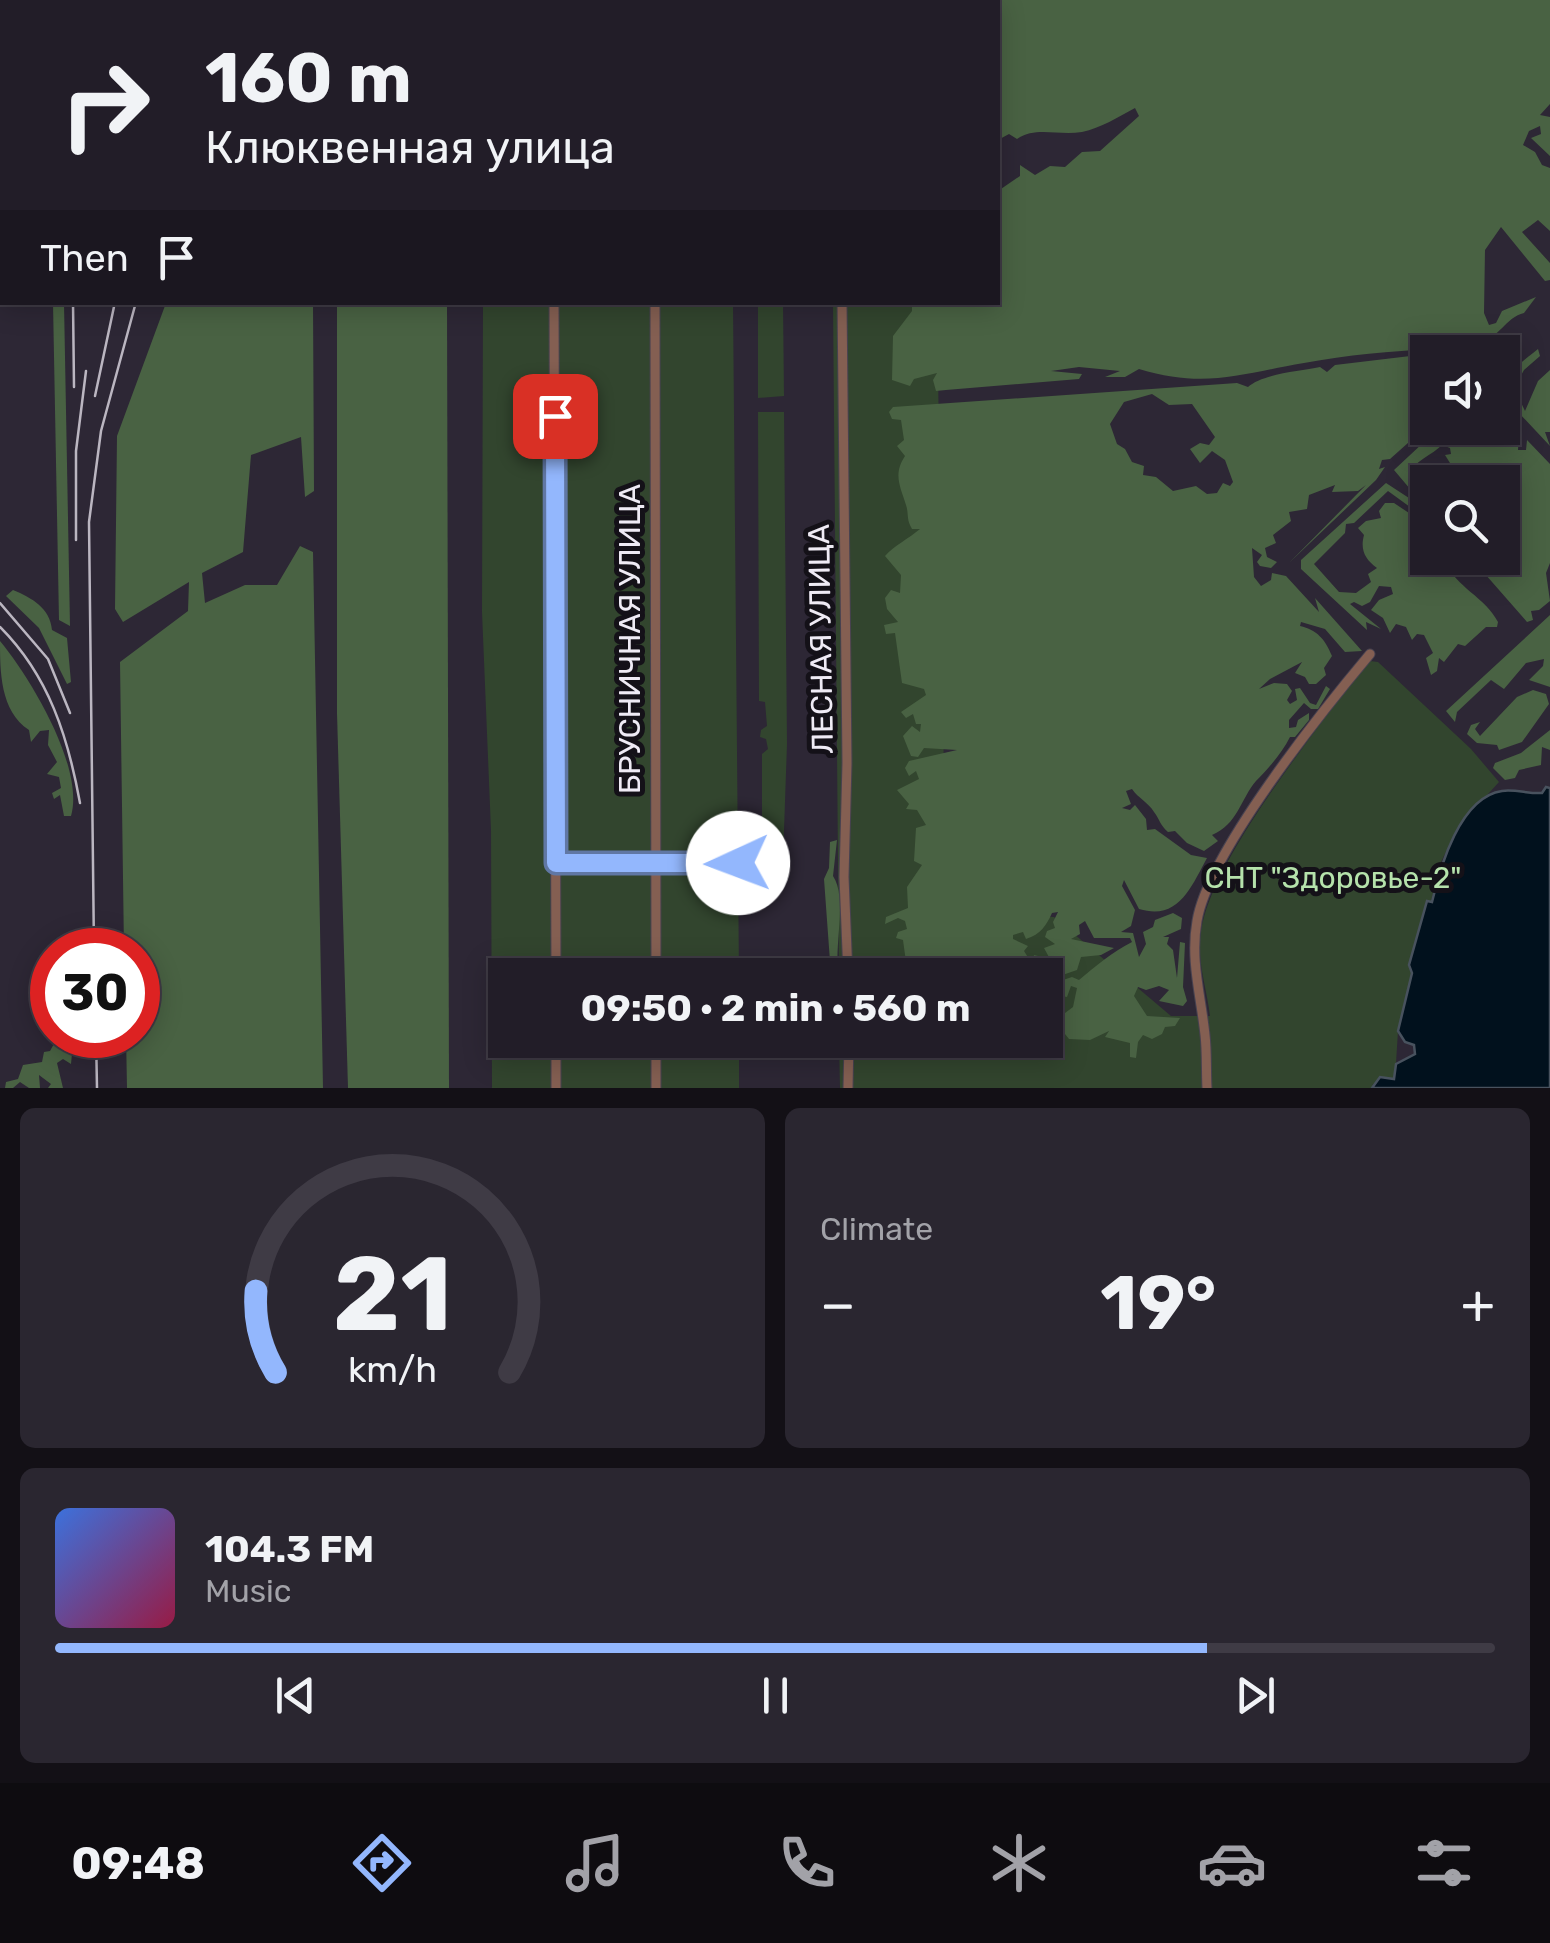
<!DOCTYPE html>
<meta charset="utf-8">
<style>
:root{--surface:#221d28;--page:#2a2630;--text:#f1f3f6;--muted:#a2a2a8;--line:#3f3b45;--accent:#93b7fd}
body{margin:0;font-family:Rubik,sans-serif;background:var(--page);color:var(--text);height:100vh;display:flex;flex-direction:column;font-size:38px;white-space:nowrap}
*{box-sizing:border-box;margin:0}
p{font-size:32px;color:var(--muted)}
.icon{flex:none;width:55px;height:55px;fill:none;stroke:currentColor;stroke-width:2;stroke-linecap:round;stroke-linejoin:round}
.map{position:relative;height:1088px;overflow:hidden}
.panel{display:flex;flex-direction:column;gap:20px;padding:20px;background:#131016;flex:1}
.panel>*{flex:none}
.banner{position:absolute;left:0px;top:0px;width:1000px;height:305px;box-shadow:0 5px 25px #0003,0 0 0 2px var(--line);background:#221d28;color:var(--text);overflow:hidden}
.tools{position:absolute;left:1410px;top:335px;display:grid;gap:20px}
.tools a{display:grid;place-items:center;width:110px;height:110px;border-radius:0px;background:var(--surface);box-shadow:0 5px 25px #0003,0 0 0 2px var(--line);font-size:50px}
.speed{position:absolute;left:30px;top:928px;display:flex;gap:20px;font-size:50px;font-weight:700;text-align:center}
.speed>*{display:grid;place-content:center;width:130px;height:130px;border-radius:50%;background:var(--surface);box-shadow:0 5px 25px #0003,0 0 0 2px var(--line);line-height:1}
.speed .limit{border:15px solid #d22;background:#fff;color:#111}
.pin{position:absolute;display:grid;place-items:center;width:85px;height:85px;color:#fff;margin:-42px;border-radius:20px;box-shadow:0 5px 15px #0006}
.me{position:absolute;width:110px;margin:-55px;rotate:268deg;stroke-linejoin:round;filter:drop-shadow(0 0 8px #0008)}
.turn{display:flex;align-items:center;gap:35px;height:210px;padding:0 40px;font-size:45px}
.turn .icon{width:130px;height:130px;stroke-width:2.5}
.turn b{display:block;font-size:70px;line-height:85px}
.then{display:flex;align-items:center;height:95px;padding:0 40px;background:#0003;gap:20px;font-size:38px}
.big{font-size:75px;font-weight:700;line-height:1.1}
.panel .card{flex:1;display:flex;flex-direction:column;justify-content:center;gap:15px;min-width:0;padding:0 35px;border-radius:15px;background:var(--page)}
.panel .dial{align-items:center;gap:0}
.dial svg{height:260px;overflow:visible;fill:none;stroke:var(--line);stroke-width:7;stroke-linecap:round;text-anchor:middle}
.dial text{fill:var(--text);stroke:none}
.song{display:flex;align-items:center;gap:30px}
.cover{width:120px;height:120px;border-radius:15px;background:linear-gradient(135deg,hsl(220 70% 55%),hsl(340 70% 35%))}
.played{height:10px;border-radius:5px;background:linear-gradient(90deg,var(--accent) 80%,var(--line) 80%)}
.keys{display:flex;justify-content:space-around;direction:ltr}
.heat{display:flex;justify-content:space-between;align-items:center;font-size:55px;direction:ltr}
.panel .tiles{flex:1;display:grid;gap:20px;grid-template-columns:1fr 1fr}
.card:last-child{grid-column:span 2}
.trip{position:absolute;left:488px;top:958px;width:575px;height:100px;border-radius:0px;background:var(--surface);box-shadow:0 5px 25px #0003,0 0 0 2px var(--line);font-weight:700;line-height:100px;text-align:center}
.menu{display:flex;height:160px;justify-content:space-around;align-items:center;background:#0e0c10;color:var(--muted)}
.menu .icon{width:70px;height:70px}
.menu .active{color:var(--accent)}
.menu b{font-size:45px;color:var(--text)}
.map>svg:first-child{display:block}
.green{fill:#32452e}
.forest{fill:#496243;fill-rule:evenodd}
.water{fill:#01111d;stroke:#48525e;stroke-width:2.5}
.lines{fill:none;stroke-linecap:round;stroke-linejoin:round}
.minor-casing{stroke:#484250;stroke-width:11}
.minor{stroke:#845f52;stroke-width:9}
.rail{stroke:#bbb6c1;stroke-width:2.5}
.route-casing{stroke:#6077a4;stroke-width:25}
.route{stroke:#93b7fd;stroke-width:18}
.labels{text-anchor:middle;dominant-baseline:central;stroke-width:10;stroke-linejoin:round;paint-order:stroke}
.street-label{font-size:30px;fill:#efebf5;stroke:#141118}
.park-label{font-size:30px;fill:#b5e2ab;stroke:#141118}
</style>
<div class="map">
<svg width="1550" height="1088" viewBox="0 0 1550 1088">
<rect width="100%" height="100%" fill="#2d2735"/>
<g class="green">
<path d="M483 303H733L739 975H505V1040H739V1088H492L491 830 482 612Z"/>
<path d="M758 303H783L784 396 758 398Z"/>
<path d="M833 303H937L946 913 1054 917 1171 1016H1210C1207 989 1196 959 1201 931 1212 859 1313 736 1357 674L1370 661 1378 662 1471 749 1499 782 1458 827 1441 862 1398 1031 1395 1079 1373 1084 1372 1088H840L839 1040H1045V975H839Z"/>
<path d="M758 412H784L787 744 783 859 762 887V754L768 749 766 739 760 737 761 730 767 726 765 702 759 701Z"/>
</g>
<g class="forest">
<path d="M889 0H1550V104L1540 115 1550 117V156L1531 138 1541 134 1540 126 1529 131 1523 145 1535 152 1542 165 1550 168V231L1538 220 1522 232 1550 263V280L1545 281 1501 227 1485 250 1484 313 1489 325 1496 323 1502 311 1536 297 1524 313C1506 317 1498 339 1479 344 1464 342 1450 348 1434 349 1391 351 1347 355 1304 363 1240 374 1205 389 1139 369L1125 377H1105L1120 371 1079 367 1051 371 1082 374 1079 379 946 390 936 391 933 380 937 373 914 379 910 386 892 380 893 336 912 311V303L998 302V191L1020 176V165L1035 175 1050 166 1065 167 1082 152 1100 151 1139 116 1135 108C1118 117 1101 128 1082 132 1058 136 1036 126 1017 139L1009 134 998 140V2Z"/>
<path d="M53 303H64L70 626 59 620Z"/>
<path d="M166 303H313L314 491 305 497 301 437 251 455 243 552 202 573 205 603 245 585H277L300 546 313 552 323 1088H127L126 1035H138V1028L154 1006 148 990H138V950H124L120 662 188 611 189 582 123 622 115 609 117 436Z"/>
<path d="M337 303H447L449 1088H348L337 713Z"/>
<path d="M1538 349 1540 356 1524 370 1514 388 1525 411 1538 381 1550 370V432H1545L1550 446 1503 396C1502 375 1523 361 1538 349Z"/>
<path d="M1427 354V426L1390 459 1382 460 1379 469 1385 467 1376 480 1289 563 1366 485 1358 491 1332 492 1335 485 1309 495 1307 509 1289 512 1291 521 1273 535 1276 543 1265 548 1267 557 1277 562 1271 568 1260 566 1257 562 1262 555 1252 548 1254 577 1261 586 1271 580 1272 573 1286 576 1319 612 1315 598 1362 651 1345 652 1325 629 1301 622 1300 626C1317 630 1325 639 1332 656L1324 668 1326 675 1316 684H1309L1305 677 1295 673 1302 662 1270 679 1259 689 1274 683 1287 684 1292 691 1287 700 1290 704 1297 700 1295 689 1300 688 1310 703 1316 705 1326 686 1330 689 1318 709H1311L1304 703 1289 720V728L1296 727 1298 720 1309 713V720L1295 737H1290C1282 753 1268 769 1256 781 1240 800 1238 824 1212 835L1218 841 1204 851 1187 843 1175 831 1168 832C1160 825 1160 820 1154 812 1149 803 1138 798 1132 789L1126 791 1131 804 1122 808 1130 810 1135 805 1146 819 1147 830 1155 829 1191 855 1207 858C1191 887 1179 921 1139 909L1124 880 1122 886 1135 910 1131 926 1121 932 1133 933 1139 957 1146 944 1143 932 1153 927 1155 920 1173 913 1182 918 1181 929 1163 937H1169L1167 944 1173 950 1177 978 1180 942 1185 943 1183 987 1187 1001 1183 1006 1159 1001 1169 990 1159 986 1146 990 1138 987 1134 996 1147 1016 1180 1018 1175 1026 1165 1027 1162 1034 1152 1039 1143 1035 1138 1042 1136 1058 1130 1057V1043L1105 1037 1109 1031 1090 1040 1069 1039 1061 1029 1065 1013 1073 1007 1077 988 1071 986 1067 997 1056 995 1052 990 1057 982 1072 977 1079 980C1096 966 1112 952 1132 942L1130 938H1094L1085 921 1079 925 1080 934 1071 939 1114 948 1101 955 1081 957 1077 970 1045 981V975H1024L1025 969 1033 966 1042 969 1040 961H1033L1034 955 1050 959 1044 948 1055 944 1045 937 1047 931 1055 928 1053 922 1058 912 1052 913C1046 926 1041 934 1026 939L1023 932 1013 935V939L1028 946 1024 951 1029 959 1021 967 1005 969 1008 961 1001 958 992 964 1001 975H904L914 970V964L906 962 903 940 896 938 898 932 907 929 905 921 898 918 885 924 886 917 908 908 907 887 922 865 914 861 916 828 926 825 917 810 906 809 909 804 897 790 919 779 916 771 909 776 905 768 909 761 957 750 924 748 918 757 911 756 903 736 912 726 920 732 921 724H916L913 714 906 718 901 712 926 695 924 689 902 683 895 633 886 634 884 625 898 622 887 609 885 598 891 590 900 593 901 575 885 556C895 545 908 539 920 529H912C906 519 909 514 906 505 900 486 893 474 905 456L897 446 904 440 901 420 892 419 889 412 893 407 1237 383 1248 387C1262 374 1300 371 1320 367L1327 372 1335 365ZM1152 394 1169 405 1192 404 1215 437 1209 445 1200 443 1190 449 1200 463 1212 451 1225 460 1233 482 1230 486 1223 483 1217 493 1207 494 1196 486 1173 491 1156 477 1143 475 1144 466 1132 462 1125 449 1117 444 1110 424 1124 402Z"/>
<path d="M1503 406 1516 421 1510 420V425L1519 433 1518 450H1526L1527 440 1550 464V563L1546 573 1550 601 1539 610 1531 611 1533 620 1527 622 1471 558H1502L1508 562 1516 553 1512 542 1503 543 1502 498 1511 502 1517 489 1508 483 1503 487 1502 482H1464L1448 470 1450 463 1445 455 1451 454 1450 448 1442 445C1432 455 1415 461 1409 473L1427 494V509L1394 470 1439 428H1458L1450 438 1475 428H1502Z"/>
<path d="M1386 483 1409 498 1421 515 1388 491 1354 523 1346 524 1345 533 1314 564 1339 592 1356 593 1371 582 1368 574 1377 568C1365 559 1360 550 1364 535L1358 528 1366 521 1381 518 1379 511 1385 503H1394L1427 525 1428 558H1464L1468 570 1446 563C1456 587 1485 597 1498 622L1497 627H1486L1465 646 1458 644 1444 662 1439 658 1437 671 1431 675 1426 658 1433 653 1424 635 1417 634 1412 640 1406 627 1396 624 1390 633 1383 618 1371 610 1379 600 1393 594 1391 587 1379 586 1370 602 1362 606 1354 602 1350 604 1381 629 1366 622 1367 630 1301 569V560Z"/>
<path d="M13 590C32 598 50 608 52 630L67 638 71 682 67 684 39 628 6 596Z"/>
<path d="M1550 615V687L1529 680 1543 666 1544 659 1526 663 1504 689 1491 680 1457 712 1455 722 1446 711Z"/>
<path d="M0 641C30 677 85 768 71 816H64L60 795 54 799 52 793 61 788 59 777 47 774 57 762 48 745 49 730 40 731 31 742 29 730C0 711 0 671 0 641Z"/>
<path d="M1533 690 1546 694 1549 704 1522 742 1499 750 1497 745 1477 743 1467 734 1471 725 1480 722 1475 729 1480 736 1517 697Z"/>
<path d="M1550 730V750L1542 747 1541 765 1519 770 1515 778 1505 780 1493 768 1495 763 1521 753Z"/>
<path d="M837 840 833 876C848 898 833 949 839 975H831L824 879 829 868 830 842Z"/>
<path d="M66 1040 73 1043 71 1064 63 1059 57 1063 63 1088H48L51 1084 39 1075 40 1088H29L20 1082 13 1088H5L6 1082 18 1079 23 1065 42 1062 44 1052 50 1051 55 1042Z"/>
</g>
<path class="water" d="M1546 787 1550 788V1088H1372L1380 1077 1394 1079 1396 1064 1415 1054 1414 1045 1405 1042 1398 1031 1412 973 1409 965 1427 901 1432 902C1440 867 1460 797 1502 791 1515 789 1529 794 1542 793Z"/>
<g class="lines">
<defs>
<g id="minor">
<path d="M551 0V2"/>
<path d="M654 0V2"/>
<path d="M839 2V0"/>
<path d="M554 302 556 975"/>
<path d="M655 302 656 975"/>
<path d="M842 302 847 763 844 877 848 975"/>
<path d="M556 863H738"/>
<path d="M556 1040V1088"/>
<path d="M656 1040V1088"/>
<path d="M848 1088 849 1040"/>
<path d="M1207 1088C1206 1070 1207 1052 1205 1035 1201 996 1190 960 1197 921 1208 853 1323 710 1370 654"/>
</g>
</defs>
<use href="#minor" class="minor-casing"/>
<use href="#minor" class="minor"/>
<g class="rail">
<path d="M146 0V2"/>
<path d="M175 0V2"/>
<path d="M295 2 297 0"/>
<path d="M73 302 74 387"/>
<path d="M95 396 115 302"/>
<path d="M76 540V451L86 371"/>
<path d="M0 603 48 659 70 713"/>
<path d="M0 627C49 676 68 737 80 803"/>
<path d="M94 950 89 522 101 431 136 302"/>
<path d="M96 1035 97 1088"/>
</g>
</g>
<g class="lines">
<defs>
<path id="route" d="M555 416 556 863H738"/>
</defs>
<use href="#route" class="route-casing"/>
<use href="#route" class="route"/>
</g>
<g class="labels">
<g class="street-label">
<text transform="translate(630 639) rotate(-90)">БРУСНИЧНАЯ УЛИЦА</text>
<text transform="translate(821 639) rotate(-91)">ЛЕСНАЯ УЛИЦА</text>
</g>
<g class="park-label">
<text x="1333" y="878">СНТ "Здоровье-2"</text>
</g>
</g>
</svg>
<div class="tools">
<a><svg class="icon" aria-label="sound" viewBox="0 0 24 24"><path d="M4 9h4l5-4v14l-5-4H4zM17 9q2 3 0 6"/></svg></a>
<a><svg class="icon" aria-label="search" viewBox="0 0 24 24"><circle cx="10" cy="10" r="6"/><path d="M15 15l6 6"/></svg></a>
</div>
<div class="speed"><div class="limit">30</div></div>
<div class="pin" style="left:555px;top:416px;background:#d93025"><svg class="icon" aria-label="arrive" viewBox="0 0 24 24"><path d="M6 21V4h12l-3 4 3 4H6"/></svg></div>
<svg class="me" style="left:738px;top:863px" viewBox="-20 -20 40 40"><circle r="19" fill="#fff"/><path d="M0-13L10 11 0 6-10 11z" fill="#93b7fd"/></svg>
<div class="trip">09:50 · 2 min · 560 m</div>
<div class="banner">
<div class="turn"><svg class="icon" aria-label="right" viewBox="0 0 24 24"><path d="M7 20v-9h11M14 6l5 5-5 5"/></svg><div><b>160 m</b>Клюквенная улица</div></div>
<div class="then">Then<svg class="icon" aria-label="arrive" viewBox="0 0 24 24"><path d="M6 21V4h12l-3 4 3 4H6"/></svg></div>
</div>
</div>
<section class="panel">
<div class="tiles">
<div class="card dial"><svg viewBox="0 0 100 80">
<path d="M14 69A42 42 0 1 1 86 69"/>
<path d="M14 69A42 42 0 0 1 8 44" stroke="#93b7fd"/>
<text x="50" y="56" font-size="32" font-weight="700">21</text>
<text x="50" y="72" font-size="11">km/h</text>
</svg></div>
<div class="card"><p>Climate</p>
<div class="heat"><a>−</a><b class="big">19°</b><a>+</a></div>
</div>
<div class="card">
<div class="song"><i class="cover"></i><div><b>104.3 FM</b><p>Music</p></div></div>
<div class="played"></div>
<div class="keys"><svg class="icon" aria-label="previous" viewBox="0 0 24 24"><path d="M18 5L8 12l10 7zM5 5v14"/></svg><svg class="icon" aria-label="pause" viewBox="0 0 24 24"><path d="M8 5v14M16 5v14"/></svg><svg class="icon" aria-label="next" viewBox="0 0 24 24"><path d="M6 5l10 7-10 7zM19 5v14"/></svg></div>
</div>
</div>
</section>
<nav class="menu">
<b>09:48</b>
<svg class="icon active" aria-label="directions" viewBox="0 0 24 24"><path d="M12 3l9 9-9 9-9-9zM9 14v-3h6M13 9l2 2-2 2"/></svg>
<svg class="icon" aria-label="music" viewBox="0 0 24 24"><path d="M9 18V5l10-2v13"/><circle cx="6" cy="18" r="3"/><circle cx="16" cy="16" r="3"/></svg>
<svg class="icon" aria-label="phone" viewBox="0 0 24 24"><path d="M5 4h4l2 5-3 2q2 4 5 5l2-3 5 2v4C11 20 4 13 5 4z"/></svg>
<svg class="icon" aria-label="climate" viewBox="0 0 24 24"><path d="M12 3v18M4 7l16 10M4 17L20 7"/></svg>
<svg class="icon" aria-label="car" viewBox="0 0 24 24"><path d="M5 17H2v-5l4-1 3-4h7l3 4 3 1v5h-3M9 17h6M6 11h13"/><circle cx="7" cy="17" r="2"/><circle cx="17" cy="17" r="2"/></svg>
<svg class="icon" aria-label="filters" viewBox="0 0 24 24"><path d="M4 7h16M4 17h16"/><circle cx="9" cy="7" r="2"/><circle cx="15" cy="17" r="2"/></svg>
</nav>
